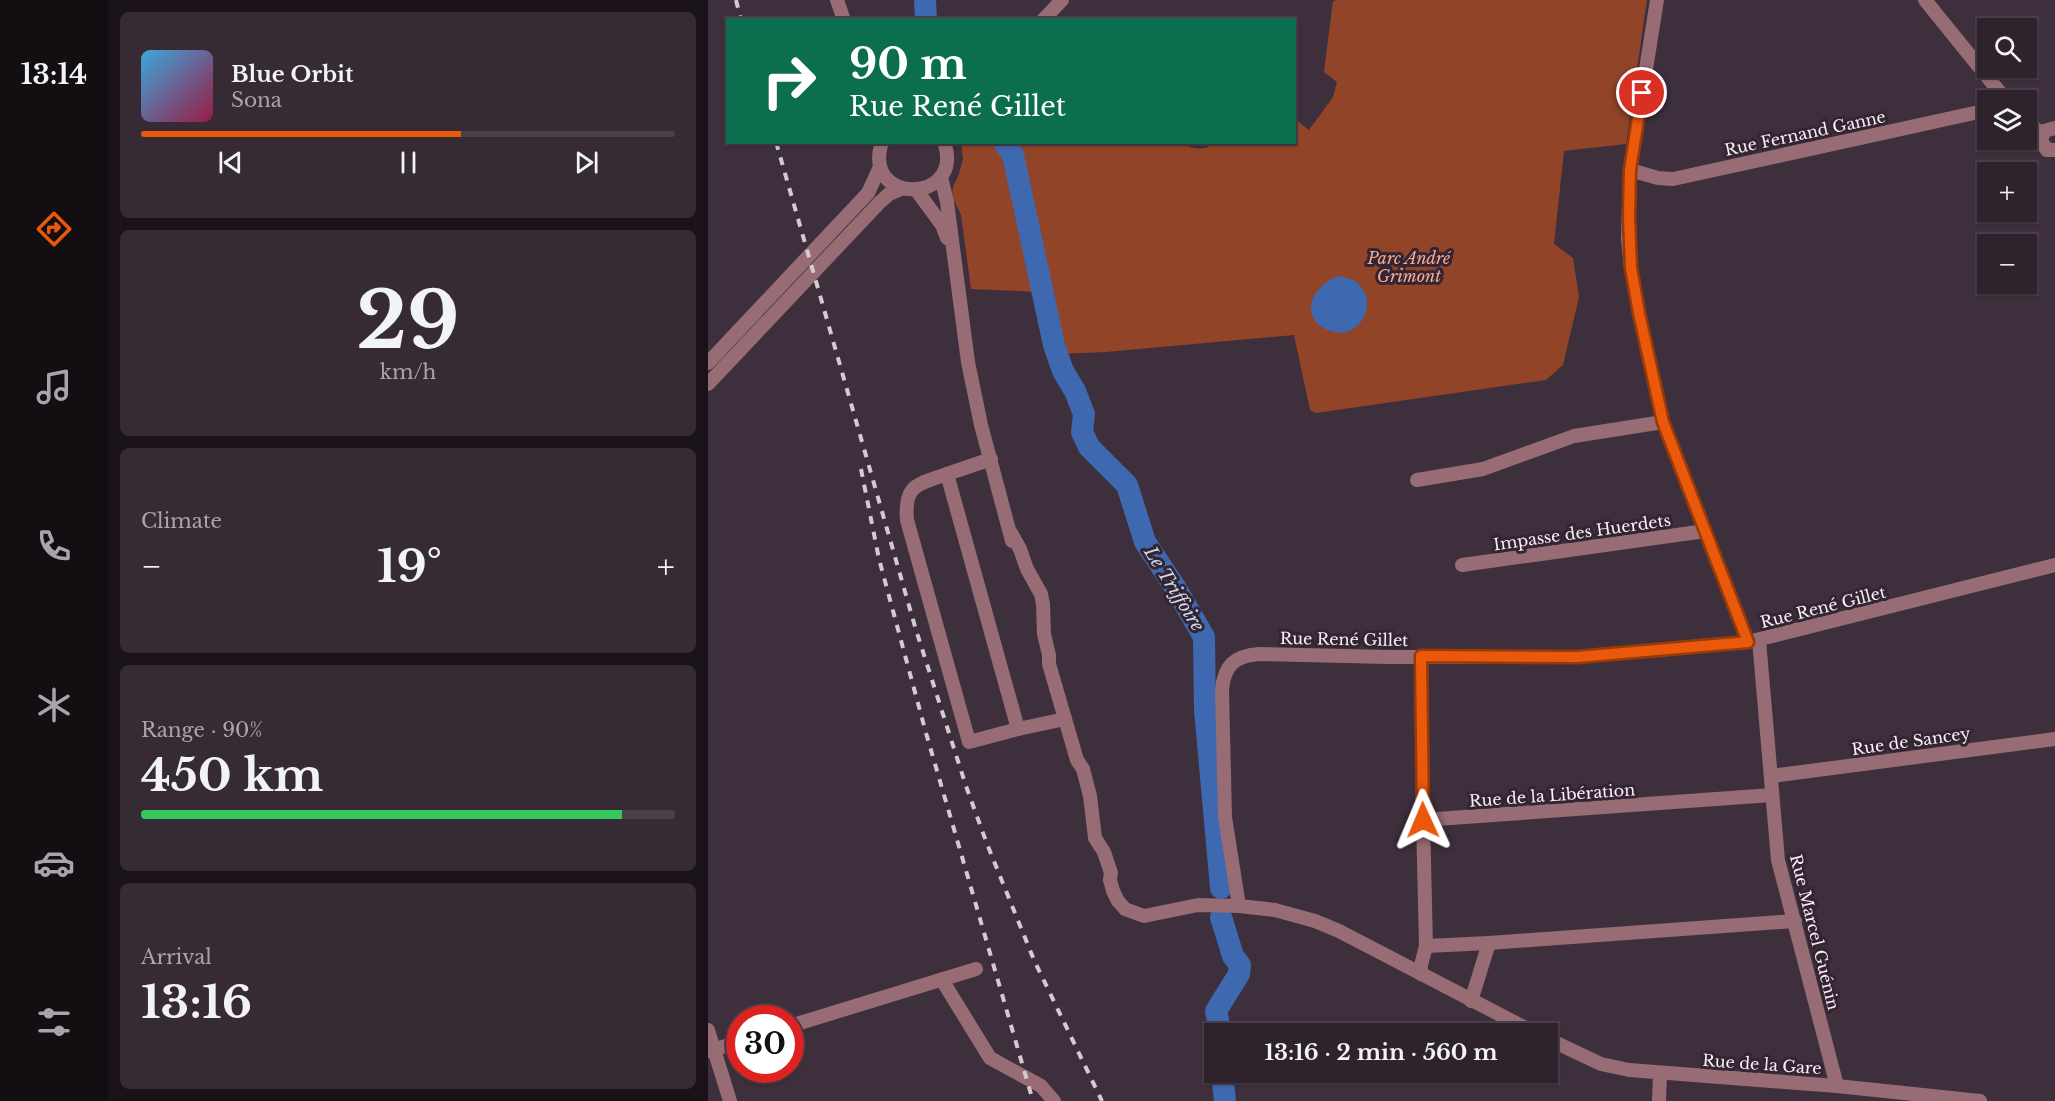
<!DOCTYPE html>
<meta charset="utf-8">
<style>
:root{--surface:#2e232d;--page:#362b35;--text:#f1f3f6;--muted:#a7a4aa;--line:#494049;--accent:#ea580c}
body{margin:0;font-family:"Libre Baskerville",serif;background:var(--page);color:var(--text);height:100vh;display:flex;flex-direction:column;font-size:22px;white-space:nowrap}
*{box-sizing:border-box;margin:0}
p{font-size:20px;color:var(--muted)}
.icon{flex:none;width:33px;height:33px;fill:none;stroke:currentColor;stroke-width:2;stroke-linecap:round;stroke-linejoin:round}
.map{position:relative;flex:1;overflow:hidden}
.drawer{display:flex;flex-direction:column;gap:12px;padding:12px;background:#191319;width:600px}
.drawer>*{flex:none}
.banner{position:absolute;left:18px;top:18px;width:570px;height:126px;border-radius:0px;box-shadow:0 2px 4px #0004,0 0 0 2px var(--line);background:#0b6e4f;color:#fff;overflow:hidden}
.fabs{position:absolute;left:1269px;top:18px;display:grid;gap:12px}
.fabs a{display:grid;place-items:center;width:60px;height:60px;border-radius:0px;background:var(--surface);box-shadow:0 2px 4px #0004,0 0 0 2px var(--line);font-size:30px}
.speed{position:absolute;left:18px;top:1005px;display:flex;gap:12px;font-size:30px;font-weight:700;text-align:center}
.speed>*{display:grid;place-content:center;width:78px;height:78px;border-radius:50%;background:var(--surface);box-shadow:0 2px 4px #0004,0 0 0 2px var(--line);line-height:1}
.speed .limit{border:9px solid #d22;background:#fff;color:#111}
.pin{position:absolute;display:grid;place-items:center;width:51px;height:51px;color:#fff;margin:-26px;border:3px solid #fff;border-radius:50%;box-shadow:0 2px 6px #0007}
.me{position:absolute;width:66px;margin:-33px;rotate:359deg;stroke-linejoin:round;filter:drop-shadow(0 0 4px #0008)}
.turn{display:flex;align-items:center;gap:21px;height:126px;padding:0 24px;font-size:27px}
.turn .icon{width:78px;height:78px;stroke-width:2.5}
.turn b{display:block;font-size:42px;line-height:51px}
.big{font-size:45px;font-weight:800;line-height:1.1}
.drawer .tile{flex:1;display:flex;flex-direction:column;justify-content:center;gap:9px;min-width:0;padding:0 21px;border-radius:9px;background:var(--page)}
.drawer .dial{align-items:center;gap:0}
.dial b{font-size:78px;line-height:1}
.song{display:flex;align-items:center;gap:18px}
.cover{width:72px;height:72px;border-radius:9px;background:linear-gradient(135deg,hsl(200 70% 55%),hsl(340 70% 35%))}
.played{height:6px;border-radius:3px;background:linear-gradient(90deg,var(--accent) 60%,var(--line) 60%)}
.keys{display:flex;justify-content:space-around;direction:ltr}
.heat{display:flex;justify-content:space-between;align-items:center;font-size:33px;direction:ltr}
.charge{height:9px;border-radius:4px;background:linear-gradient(90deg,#34c759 90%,var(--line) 0)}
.trip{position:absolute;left:496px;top:1023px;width:354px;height:60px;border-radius:0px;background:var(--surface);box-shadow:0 2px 4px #0004,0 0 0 2px var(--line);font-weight:800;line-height:60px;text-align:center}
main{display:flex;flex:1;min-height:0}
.tab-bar{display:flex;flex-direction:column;width:108px;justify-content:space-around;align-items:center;background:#120e12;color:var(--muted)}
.tab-bar .icon{width:42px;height:42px}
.tab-bar .active{color:var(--accent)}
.tab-bar b{font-size:27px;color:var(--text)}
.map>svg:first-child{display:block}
.green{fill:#914428}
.water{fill:#3e68b0}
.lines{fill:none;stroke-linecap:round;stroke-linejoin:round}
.river{stroke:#3e68b0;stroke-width:22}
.minor{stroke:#976c75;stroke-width:14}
.rail{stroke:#d5cad4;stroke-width:4;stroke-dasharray:8 8;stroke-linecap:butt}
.route-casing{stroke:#983908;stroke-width:15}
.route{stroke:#ea580c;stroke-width:10}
.labels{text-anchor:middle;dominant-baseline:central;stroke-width:6;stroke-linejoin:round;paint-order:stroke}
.street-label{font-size:16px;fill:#f9eff8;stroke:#342532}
.park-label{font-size:16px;font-style:italic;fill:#f7ae95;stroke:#342532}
.water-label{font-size:18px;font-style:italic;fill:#cdd9ed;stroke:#342532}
</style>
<main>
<nav class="tab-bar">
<b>13:14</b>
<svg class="icon active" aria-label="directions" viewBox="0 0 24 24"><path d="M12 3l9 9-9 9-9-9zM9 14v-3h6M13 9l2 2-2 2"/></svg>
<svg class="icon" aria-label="music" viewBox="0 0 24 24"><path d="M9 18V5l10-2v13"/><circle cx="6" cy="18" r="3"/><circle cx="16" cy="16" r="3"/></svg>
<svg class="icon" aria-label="phone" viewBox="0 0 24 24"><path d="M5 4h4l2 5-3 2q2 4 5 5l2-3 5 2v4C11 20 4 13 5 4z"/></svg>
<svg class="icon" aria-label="climate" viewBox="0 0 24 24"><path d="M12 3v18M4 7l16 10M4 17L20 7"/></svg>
<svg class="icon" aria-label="car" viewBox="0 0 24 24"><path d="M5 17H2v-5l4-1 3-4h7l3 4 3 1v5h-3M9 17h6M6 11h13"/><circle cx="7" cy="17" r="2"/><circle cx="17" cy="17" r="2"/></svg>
<svg class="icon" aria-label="filters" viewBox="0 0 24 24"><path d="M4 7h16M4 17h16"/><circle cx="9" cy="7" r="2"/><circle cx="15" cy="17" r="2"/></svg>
</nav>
<section class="drawer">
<div class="tile">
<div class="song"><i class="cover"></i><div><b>Blue Orbit</b><p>Sona</p></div></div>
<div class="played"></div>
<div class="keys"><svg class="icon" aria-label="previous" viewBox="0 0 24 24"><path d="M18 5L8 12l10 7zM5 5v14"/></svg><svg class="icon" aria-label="pause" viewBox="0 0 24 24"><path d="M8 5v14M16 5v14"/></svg><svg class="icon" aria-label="next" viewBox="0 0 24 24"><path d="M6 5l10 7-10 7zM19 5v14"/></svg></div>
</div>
<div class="tile dial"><b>29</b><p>km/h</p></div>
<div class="tile"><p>Climate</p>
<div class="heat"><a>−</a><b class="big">19°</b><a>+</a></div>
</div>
<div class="tile"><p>Range · 90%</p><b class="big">450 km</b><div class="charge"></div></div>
<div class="tile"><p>Arrival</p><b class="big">13:16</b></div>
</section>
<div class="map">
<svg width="1347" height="1101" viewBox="0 0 1347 1101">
<rect width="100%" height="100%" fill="#3e2f3c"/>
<path class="green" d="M629 0H939L918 144 856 151 846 244 865 258 871 297 855 365 838 380 608 413 602 410 586 335 398 352 350 354 334 292 263 289 253 215 244 196 245 187 251 174 255 159 253 143 473 142C484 150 496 151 506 143L586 142 587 119 601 130 625 97 629 82 616 72 625 1Z"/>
<path class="water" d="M629 276C635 277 642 278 647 281 674 301 651 344 620 330 616 328 612 327 609 323 593 304 612 284 629 276Z"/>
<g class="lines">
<g class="river">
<path d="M217 0 218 20"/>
<path d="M296 142 305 155 346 345 355 371 367 391 376 414 374 432 381 447 419 485 437 542 467 587 496 637 497 710 513 888"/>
<path d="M509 1034 510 1020 508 1011 531 974 532 965 525 956 513 917"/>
<path d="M514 1072 517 1101"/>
</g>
<g class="minor">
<path d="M129 0 136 20"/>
<path d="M949 0 922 170 920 239 923 268 931 313 955 422 1040 642"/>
<path d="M1217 0 1298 100"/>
<path d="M335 20 354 0"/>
<path d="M1318 121 1334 134"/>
<path d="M1347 128 1336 131 1333 141 1339 150H1347"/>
<path d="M174 142C153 206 258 204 236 142"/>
<path d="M922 170 950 178 965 179 1280 110"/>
<path d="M233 177 239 202 260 362 273 425 304 541"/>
<path d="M209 191 234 225 239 238"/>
<path d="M0 363 160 193 172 167"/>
<path d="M0 384 171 203 181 194 193 189"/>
<path d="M283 459 239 474 310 729 357 719"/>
<path d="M239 474C209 485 196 484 199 520L261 742 310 729"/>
<path d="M709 480 775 469 866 436 955 422"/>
<path d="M303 533 312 549 319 569 333 594 335 604 336 634 341 655V664L369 760 375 769 382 796 387 838 396 852 403 873 402 880 405 891 410 901 417 909 436 916 490 905 531 906 567 910 607 921 631 931 829 1034"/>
<path d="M754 565 997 531"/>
<path d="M1051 640 1070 860 1129 1086"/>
<path d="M1063 776 1347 739"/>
<path d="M715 820 1064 795"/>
<path d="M531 906 517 817 514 690C516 665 527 656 551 654L680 657H869L1040 642 1347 565"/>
<path d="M718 946 781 943 1087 921"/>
<path d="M713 974V965L718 946 715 820 713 656"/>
<path d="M234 980 282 1058 333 1086 346 1101"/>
<path d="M763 1001 781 943"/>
<path d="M82 1026 268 969"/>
<path d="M0 1030 22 1101"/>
<path d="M840 1039 893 1064 921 1070 1129 1086 1272 1101"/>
<path d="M0 1051 32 1042"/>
<path d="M951 1101 952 1073"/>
</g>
<g class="rail">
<path d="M28 0 33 20"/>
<path d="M68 142 208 630 258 786 279 844 326 960 394 1101"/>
<path d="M153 469 171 559 218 733 325 1101"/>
</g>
</g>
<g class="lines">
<defs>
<path id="route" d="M715 820 713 656 869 657 1040 642 955 422 931 313 923 268 921 217 922 170 934 93"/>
</defs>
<use href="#route" class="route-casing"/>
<use href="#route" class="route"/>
</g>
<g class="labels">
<g class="street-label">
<text transform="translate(1097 133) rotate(-12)">Rue Fernand Ganne</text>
<text transform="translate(874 532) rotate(-8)">Impasse des Huerdets</text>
<text transform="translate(1115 607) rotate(-14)">Rue René Gillet</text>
<text transform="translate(636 639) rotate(1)">Rue René Gillet</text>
<text transform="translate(1203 741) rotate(-8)">Rue de Sancey</text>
<text transform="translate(844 795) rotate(-4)">Rue de la Libération</text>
<text transform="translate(1107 932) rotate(76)">Rue Marcel Guénin</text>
<text transform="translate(1054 1064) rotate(4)">Rue de la Gare</text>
</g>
<g class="park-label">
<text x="701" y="258">Parc André<tspan x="701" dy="18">Grimont</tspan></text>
</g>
<g class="water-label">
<text transform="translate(466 589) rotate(58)">Le Triffoire</text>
</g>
</g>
</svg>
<div class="fabs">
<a><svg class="icon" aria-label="search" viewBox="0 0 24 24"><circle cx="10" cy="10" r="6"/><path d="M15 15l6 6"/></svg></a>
<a><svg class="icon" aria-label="layers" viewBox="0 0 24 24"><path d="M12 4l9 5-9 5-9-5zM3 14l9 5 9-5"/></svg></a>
<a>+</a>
<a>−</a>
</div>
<div class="speed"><div class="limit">30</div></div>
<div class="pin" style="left:934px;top:93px;background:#d93025"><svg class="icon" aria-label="arrive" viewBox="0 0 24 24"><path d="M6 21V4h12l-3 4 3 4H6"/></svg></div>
<svg class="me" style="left:715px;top:820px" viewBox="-20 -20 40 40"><path d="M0-17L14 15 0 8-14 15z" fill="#ea580c" stroke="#fff" stroke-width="4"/></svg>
<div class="trip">13:16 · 2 min · 560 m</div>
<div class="banner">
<div class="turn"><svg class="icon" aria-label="right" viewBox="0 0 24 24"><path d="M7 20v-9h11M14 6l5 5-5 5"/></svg><div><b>90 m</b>Rue René Gillet</div></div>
</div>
</div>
</main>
